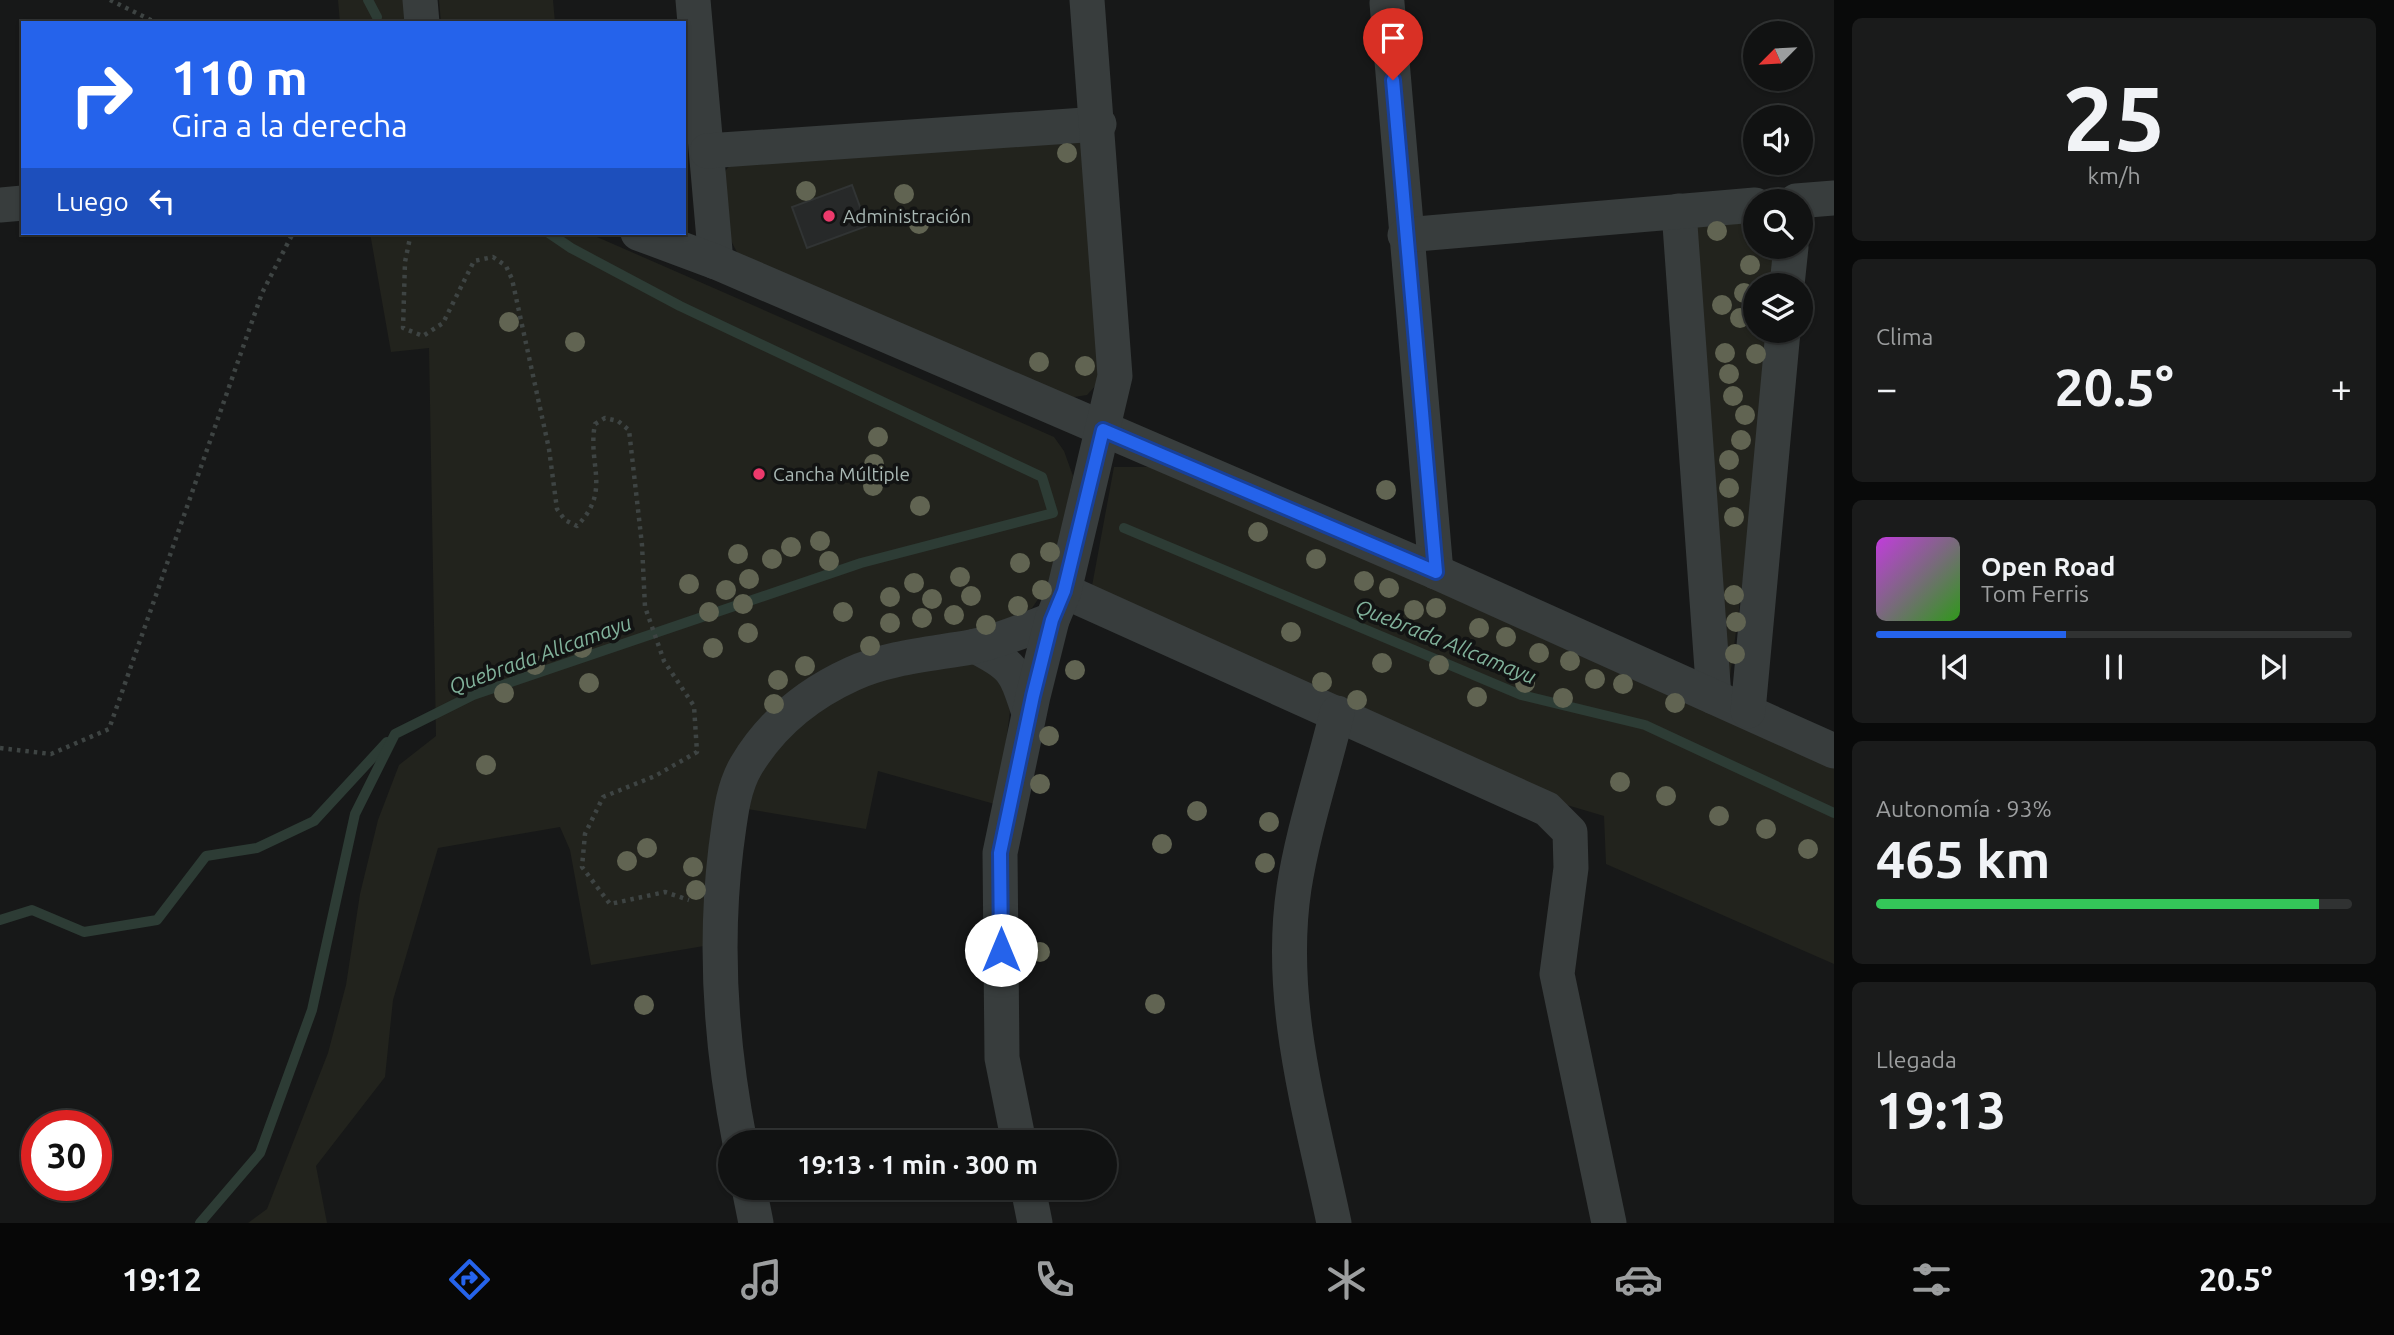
<!DOCTYPE html>
<html lang="es">
<meta charset="utf-8">
<style>
:root{--surface:#111212;--page:#1a1b1b;--text:#f1f3f6;--muted:#9c9e9f;--line:#303232;--accent:#2563eb}
body{margin:0;font-family:Ubuntu,sans-serif;background:var(--page);color:var(--text);height:100vh;display:flex;flex-direction:column;font-size:26px;white-space:nowrap}
*{box-sizing:border-box;margin:0}
p{font-size:23px;color:var(--muted)}
.icon{flex:none;width:38px;height:38px;fill:none;stroke:currentColor;stroke-width:2;stroke-linecap:round;stroke-linejoin:round}
.map{position:relative;flex:1;overflow:hidden}
.drawer{display:flex;flex-direction:column;gap:18px;padding:18px;background:#090a0a;width:560px}
.drawer>*{flex:none}
.top-card{position:absolute;left:21px;top:21px;width:665px;height:214px;border-radius:0px;box-shadow:0 2px 5px #0004,0 0 0 2px var(--line);background:#2563eb;color:#fff;overflow:hidden}
.needle{width:46px;rotate:246deg}
.controls{position:absolute;left:1743px;top:21px;display:grid;gap:14px}
.controls a{display:grid;place-items:center;width:70px;height:70px;border-radius:50%;background:var(--surface);box-shadow:0 2px 5px #0004,0 0 0 2px var(--line);font-size:35px}
.speed{position:absolute;left:21px;top:1110px;display:flex;gap:14px;font-size:35px;font-weight:700;text-align:center}
.speed>*{display:grid;place-content:center;width:91px;height:91px;border-radius:50%;background:var(--surface);box-shadow:0 2px 5px #0004,0 0 0 2px var(--line);line-height:1}
.speed .limit{border:10px solid #d22;background:#fff;color:#111}
.pin{position:absolute;display:grid;place-items:center;width:60px;height:60px;color:#fff;margin:-72px -30px;border-radius:50% 50% 50% 0;rotate:-45deg;box-shadow:0 0 7px #0007}
.pin .icon{rotate:45deg}
.me{position:absolute;width:77px;margin:-38px;rotate:0deg;stroke-linejoin:round;filter:drop-shadow(0 0 5px #0008)}
.turn{display:flex;align-items:center;gap:24px;height:147px;padding:0 35px;font-size:32px}
.turn .icon{width:91px;height:91px;stroke-width:2.5}
.turn b{display:block;font-size:49px;line-height:60px}
.then{display:flex;align-items:center;height:66px;padding:0 35px;background:#0003;gap:14px;font-size:26px}
.big{font-size:52px;font-weight:700;line-height:1.1}
.drawer .widget{flex:1;display:flex;flex-direction:column;justify-content:center;gap:10px;min-width:0;padding:0 24px;border-radius:10px;background:var(--page)}
.drawer .dial{align-items:center;gap:0}
.dial b{font-size:91px;line-height:1}
.song{display:flex;align-items:center;gap:21px}
.cover{width:84px;height:84px;border-radius:10px;background:linear-gradient(135deg,hsl(290 70% 55%),hsl(110 70% 35%))}
.played{height:7px;border-radius:4px;background:linear-gradient(90deg,var(--accent) 40%,var(--line) 40%)}
.keys{display:flex;justify-content:space-around;direction:ltr}
.heat{display:flex;justify-content:space-between;align-items:center;font-size:38px;direction:ltr}
.charge{height:10px;border-radius:5px;background:linear-gradient(90deg,#34c759 93%,var(--line) 0)}
.trip{position:absolute;left:718px;top:1130px;width:399px;height:70px;border-radius:35px;background:var(--surface);box-shadow:0 2px 5px #0004,0 0 0 2px var(--line);font-weight:700;line-height:70px;text-align:center}
.tabs{display:flex;height:112px;justify-content:space-around;align-items:center;background:#070707;color:var(--muted)}
.tabs .icon{width:49px;height:49px}
.tabs .current{color:var(--accent)}
.tabs b{font-size:32px;color:var(--text)}
main{display:flex;flex:1;min-height:0}
.map>svg:first-child{display:block}
.green{fill:#22231d}
.lines{fill:none;stroke-linecap:round;stroke-linejoin:round}
.stream{stroke:#2d3c35;stroke-width:10}
.building{fill:#272929;stroke:#313434;stroke-width:2}
.path{stroke:#3e4443;stroke-width:4.5;stroke-dasharray:3.5 5;stroke-linecap:butt}
.street{stroke:#383d3d;stroke-width:35}
.tree{fill:#616452}
.route-casing{stroke:#184099;stroke-width:18}
.route{stroke:#2563eb;stroke-width:12}
.poi-dot{fill:#ed3a6c;stroke:#121313;stroke-width:2.5}
.labels{text-anchor:middle;dominant-baseline:central;stroke-width:7;stroke-linejoin:round;paint-order:stroke}
.poi-label{font-size:19px;fill:#a9b8b4;stroke:#121313;text-anchor:start}
.water-label{font-size:21px;font-style:italic;fill:#81b29b;stroke:#121313}
</style>
<main>
<div class="map">
<svg width="1834" height="1223" viewBox="0 0 1834 1223">
<rect width="100%" height="100%" fill="#171818"/>
<g class="green">
<path d="M338 0H406L409 23H340Z"/>
<path d="M439 0H553L555 23H441Z"/>
<path d="M1080 133 1099 382 1087 395 1068 398 741 260 727 233 721 176 731 164Z"/>
<path d="M1755 218V247H1788L1782 285H1755V331H1776L1729 684 1691 222Z"/>
<path d="M370 233H588L1054 437 1064 451 1073 476 1052 579 1032 608 1002 626 886 646 739 758 710 945 591 965 570 850 560 827 438 848 393 1000 385 1077 316 1166 327 1223H248L267 1209 328 1053 346 985 360 894 378 820 399 765 436 736 429 348 391 352Z"/>
<path d="M1114 467H1161L1834 768V964L1606 864 1604 816 1550 800 1092 586Z"/>
<path d="M976 657 999 676 1010 711 998 805 878 771 866 829 741 808 784 728 887 673Z"/>
</g>
<g class="lines">
<g class="stream">
<path d="M368 0 377 17"/>
<path d="M1124 528 1521 695 1645 725 1834 813"/>
<path d="M0 920 32 910 84 932 157 920 206 856 257 848 314 821 387 742"/>
<path d="M200 1223 260 1153 312 1010 355 814 395 734 473 695 861 563 1053 513 1042 477 680 306 571 248 549 233"/>
</g>
</g>
<path class="building" d="M852 185 867 226 807 248 792 207Z"/>
<g class="lines">
<g class="path">
<path d="M110 0 157 23"/>
<path d="M411 233 405 262 403 328 423 336 443 323 474 261 493 257 506 266 512 279 549 449 557 509 565 520 577 526C612 490 587 465 595 424L605 418 618 421 629 430 642 545 645 607 664 661 694 706 697 752 655 776 603 797 585 834 582 867 610 904 665 892 689 900"/>
<path d="M0 748 51 754 109 729 262 293 293 233"/>
</g>
<g class="street">
<path d="M420 0 422 23"/>
<path d="M693 0 716 262"/>
<path d="M1387 3 1436 572"/>
<path d="M707 151 1099 124"/>
<path d="M1796 201 1834 198"/>
<path d="M0 205 23 203"/>
<path d="M1679 211 1714 697"/>
<path d="M638 233 716 262 1436 572 1834 751"/>
<path d="M1405 235 1755 205"/>
<path d="M1787 285 1791 247"/>
<path d="M1064 591 1547 809 1570 832 1571 868 1557 974 1609 1223"/>
<path d="M975 646C1015 666 1015 671 1029 713"/>
<path d="M1748 711 1783 331"/>
<path d="M740 1143C721 1046 714 946 726 848 730 820 732 790 746 766 771 724 808 694 852 674 889 657 932 654 971 647 998 642 1026 629 1052 620"/>
<path d="M1019 1143 1002 1058 1000 853 1033 696 1052 620 1064 591 1115 376 1087 0"/>
<path d="M749 1188 756 1223"/>
<path d="M1028 1188 1035 1223"/>
<path d="M1334 1223C1311 1113 1277 1001 1294 888 1303 830 1323 771 1337 713"/>
</g>
</g>
<g class="tree">
<circle cx="1067" cy="153" r="10"/>
<circle cx="806" cy="191" r="10"/>
<circle cx="904" cy="194" r="10"/>
<circle cx="919" cy="224" r="10"/>
<circle cx="1717" cy="231" r="10"/>
<circle cx="1750" cy="265" r="10"/>
<circle cx="1744" cy="293" r="10"/>
<circle cx="1722" cy="305" r="10"/>
<circle cx="1740" cy="318" r="10"/>
<circle cx="509" cy="322" r="10"/>
<circle cx="575" cy="342" r="10"/>
<circle cx="1725" cy="353" r="10"/>
<circle cx="1756" cy="354" r="10"/>
<circle cx="1039" cy="362" r="10"/>
<circle cx="1085" cy="366" r="10"/>
<circle cx="1729" cy="374" r="10"/>
<circle cx="1733" cy="396" r="10"/>
<circle cx="1745" cy="415" r="10"/>
<circle cx="878" cy="437" r="10"/>
<circle cx="1741" cy="440" r="10"/>
<circle cx="1729" cy="460" r="10"/>
<circle cx="874" cy="464" r="10"/>
<circle cx="873" cy="486" r="10"/>
<circle cx="1729" cy="488" r="10"/>
<circle cx="1386" cy="490" r="10"/>
<circle cx="920" cy="506" r="10"/>
<circle cx="1734" cy="517" r="10"/>
<circle cx="1258" cy="532" r="10"/>
<circle cx="820" cy="541" r="10"/>
<circle cx="791" cy="547" r="10"/>
<circle cx="1050" cy="552" r="10"/>
<circle cx="738" cy="554" r="10"/>
<circle cx="772" cy="559" r="10"/>
<circle cx="1316" cy="559" r="10"/>
<circle cx="829" cy="561" r="10"/>
<circle cx="1020" cy="563" r="10"/>
<circle cx="960" cy="577" r="10"/>
<circle cx="749" cy="579" r="10"/>
<circle cx="1364" cy="581" r="10"/>
<circle cx="914" cy="583" r="10"/>
<circle cx="689" cy="584" r="10"/>
<circle cx="1389" cy="588" r="10"/>
<circle cx="726" cy="590" r="10"/>
<circle cx="1042" cy="590" r="10"/>
<circle cx="1734" cy="595" r="10"/>
<circle cx="971" cy="596" r="10"/>
<circle cx="890" cy="597" r="10"/>
<circle cx="932" cy="599" r="10"/>
<circle cx="743" cy="604" r="10"/>
<circle cx="1018" cy="606" r="10"/>
<circle cx="1436" cy="608" r="10"/>
<circle cx="1414" cy="610" r="10"/>
<circle cx="709" cy="612" r="10"/>
<circle cx="843" cy="612" r="10"/>
<circle cx="954" cy="615" r="10"/>
<circle cx="922" cy="618" r="10"/>
<circle cx="1736" cy="622" r="10"/>
<circle cx="890" cy="623" r="10"/>
<circle cx="986" cy="625" r="10"/>
<circle cx="1479" cy="628" r="10"/>
<circle cx="1291" cy="632" r="10"/>
<circle cx="748" cy="633" r="10"/>
<circle cx="1506" cy="637" r="10"/>
<circle cx="870" cy="646" r="10"/>
<circle cx="582" cy="648" r="10"/>
<circle cx="713" cy="648" r="10"/>
<circle cx="1539" cy="653" r="10"/>
<circle cx="1735" cy="654" r="10"/>
<circle cx="1570" cy="661" r="10"/>
<circle cx="1382" cy="663" r="10"/>
<circle cx="535" cy="665" r="10"/>
<circle cx="1439" cy="665" r="10"/>
<circle cx="805" cy="666" r="10"/>
<circle cx="1075" cy="670" r="10"/>
<circle cx="1595" cy="679" r="10"/>
<circle cx="778" cy="680" r="10"/>
<circle cx="1322" cy="682" r="10"/>
<circle cx="589" cy="683" r="10"/>
<circle cx="1525" cy="683" r="10"/>
<circle cx="1623" cy="684" r="10"/>
<circle cx="504" cy="693" r="10"/>
<circle cx="1477" cy="697" r="10"/>
<circle cx="1563" cy="698" r="10"/>
<circle cx="1357" cy="700" r="10"/>
<circle cx="1675" cy="703" r="10"/>
<circle cx="774" cy="704" r="10"/>
<circle cx="1049" cy="736" r="10"/>
<circle cx="486" cy="765" r="10"/>
<circle cx="1620" cy="782" r="10"/>
<circle cx="1040" cy="784" r="10"/>
<circle cx="1666" cy="796" r="10"/>
<circle cx="1197" cy="811" r="10"/>
<circle cx="1719" cy="816" r="10"/>
<circle cx="1269" cy="822" r="10"/>
<circle cx="1766" cy="829" r="10"/>
<circle cx="1162" cy="844" r="10"/>
<circle cx="647" cy="848" r="10"/>
<circle cx="1808" cy="849" r="10"/>
<circle cx="627" cy="861" r="10"/>
<circle cx="1265" cy="863" r="10"/>
<circle cx="693" cy="867" r="10"/>
<circle cx="696" cy="890" r="10"/>
<circle cx="1040" cy="952" r="10"/>
<circle cx="1155" cy="1004" r="10"/>
<circle cx="644" cy="1005" r="10"/>
</g>
<g class="lines">
<defs>
<path id="route" d="M1001 950 1000 853 1033 696 1052 620 1064 591 1103 430 1436 572 1393 80"/>
</defs>
<use href="#route" class="route-casing"/>
<use href="#route" class="route"/>
</g>
<g class="poi-dot">
<circle cx="829" cy="216" r="7"/>
<circle cx="759" cy="474" r="7"/>
</g>
<g class="labels">
<g class="poi-label">
<text x="843" y="216">Administración</text>
<text x="773" y="474">Cancha Múltiple</text>
</g>
<g class="water-label">
<text transform="translate(1446 641) rotate(22)">Quebrada Allcamayu</text>
<text transform="translate(540 654) rotate(-20)">Quebrada Allcamayu</text>
</g>
</g>
</svg>
<div class="controls">
<a><svg class="needle" viewBox="-14 -14 28 28"><path d="M0-13l5 13h-10z" fill="#e53935"/><path d="M0 13l5-13h-10z" fill="#9c9e9f"/></svg></a>
<a><svg class="icon" aria-label="sound" viewBox="0 0 24 24"><path d="M4 9h4l5-4v14l-5-4H4zM17 9q2 3 0 6"/></svg></a>
<a><svg class="icon" aria-label="search" viewBox="0 0 24 24"><circle cx="10" cy="10" r="6"/><path d="M15 15l6 6"/></svg></a>
<a><svg class="icon" aria-label="layers" viewBox="0 0 24 24"><path d="M12 4l9 5-9 5-9-5zM3 14l9 5 9-5"/></svg></a>
</div>
<div class="speed"><div class="limit">30</div></div>
<div class="pin" style="left:1393px;top:80px;background:#d93025"><svg class="icon" aria-label="arrive" viewBox="0 0 24 24"><path d="M6 21V4h12l-3 4 3 4H6"/></svg></div>
<svg class="me" style="left:1001px;top:950px" viewBox="-20 -20 40 40"><circle r="19" fill="#fff"/><path d="M0-13L10 11 0 6-10 11z" fill="#2563eb"/></svg>
<div class="trip">19:13 · 1 min · 300 m</div>
<div class="top-card">
<div class="turn"><svg class="icon" aria-label="right" viewBox="0 0 24 24"><path d="M7 20v-9h11M14 6l5 5-5 5"/></svg><div><b>110 m</b>Gira a la derecha</div></div>
<div class="then">Luego<svg class="icon" aria-label="left" viewBox="0 0 24 24"><path d="M17 20v-9H6M10 6l-5 5 5 5"/></svg></div>
</div>
</div>
<section class="drawer">
<div class="widget dial"><b>25</b><p>km/h</p></div>
<div class="widget"><p>Clima</p>
<div class="heat"><a>−</a><b class="big">20.5°</b><a>+</a></div>
</div>
<div class="widget">
<div class="song"><i class="cover"></i><div><b>Open Road</b><p>Tom Ferris</p></div></div>
<div class="played"></div>
<div class="keys"><svg class="icon" aria-label="previous" viewBox="0 0 24 24"><path d="M18 5L8 12l10 7zM5 5v14"/></svg><svg class="icon" aria-label="pause" viewBox="0 0 24 24"><path d="M8 5v14M16 5v14"/></svg><svg class="icon" aria-label="next" viewBox="0 0 24 24"><path d="M6 5l10 7-10 7zM19 5v14"/></svg></div>
</div>
<div class="widget"><p>Autonomía · 93%</p><b class="big">465 km</b><div class="charge"></div></div>
<div class="widget"><p>Llegada</p><b class="big">19:13</b></div>
</section>
</main>
<nav class="tabs">
<b>19:12</b>
<svg class="icon current" aria-label="directions" viewBox="0 0 24 24"><path d="M12 3l9 9-9 9-9-9zM9 14v-3h6M13 9l2 2-2 2"/></svg>
<svg class="icon" aria-label="music" viewBox="0 0 24 24"><path d="M9 18V5l10-2v13"/><circle cx="6" cy="18" r="3"/><circle cx="16" cy="16" r="3"/></svg>
<svg class="icon" aria-label="phone" viewBox="0 0 24 24"><path d="M5 4h4l2 5-3 2q2 4 5 5l2-3 5 2v4C11 20 4 13 5 4z"/></svg>
<svg class="icon" aria-label="climate" viewBox="0 0 24 24"><path d="M12 3v18M4 7l16 10M4 17L20 7"/></svg>
<svg class="icon" aria-label="car" viewBox="0 0 24 24"><path d="M5 17H2v-5l4-1 3-4h7l3 4 3 1v5h-3M9 17h6M6 11h13"/><circle cx="7" cy="17" r="2"/><circle cx="17" cy="17" r="2"/></svg>
<svg class="icon" aria-label="filters" viewBox="0 0 24 24"><path d="M4 7h16M4 17h16"/><circle cx="9" cy="7" r="2"/><circle cx="15" cy="17" r="2"/></svg>
<b>20.5°</b>
</nav>
